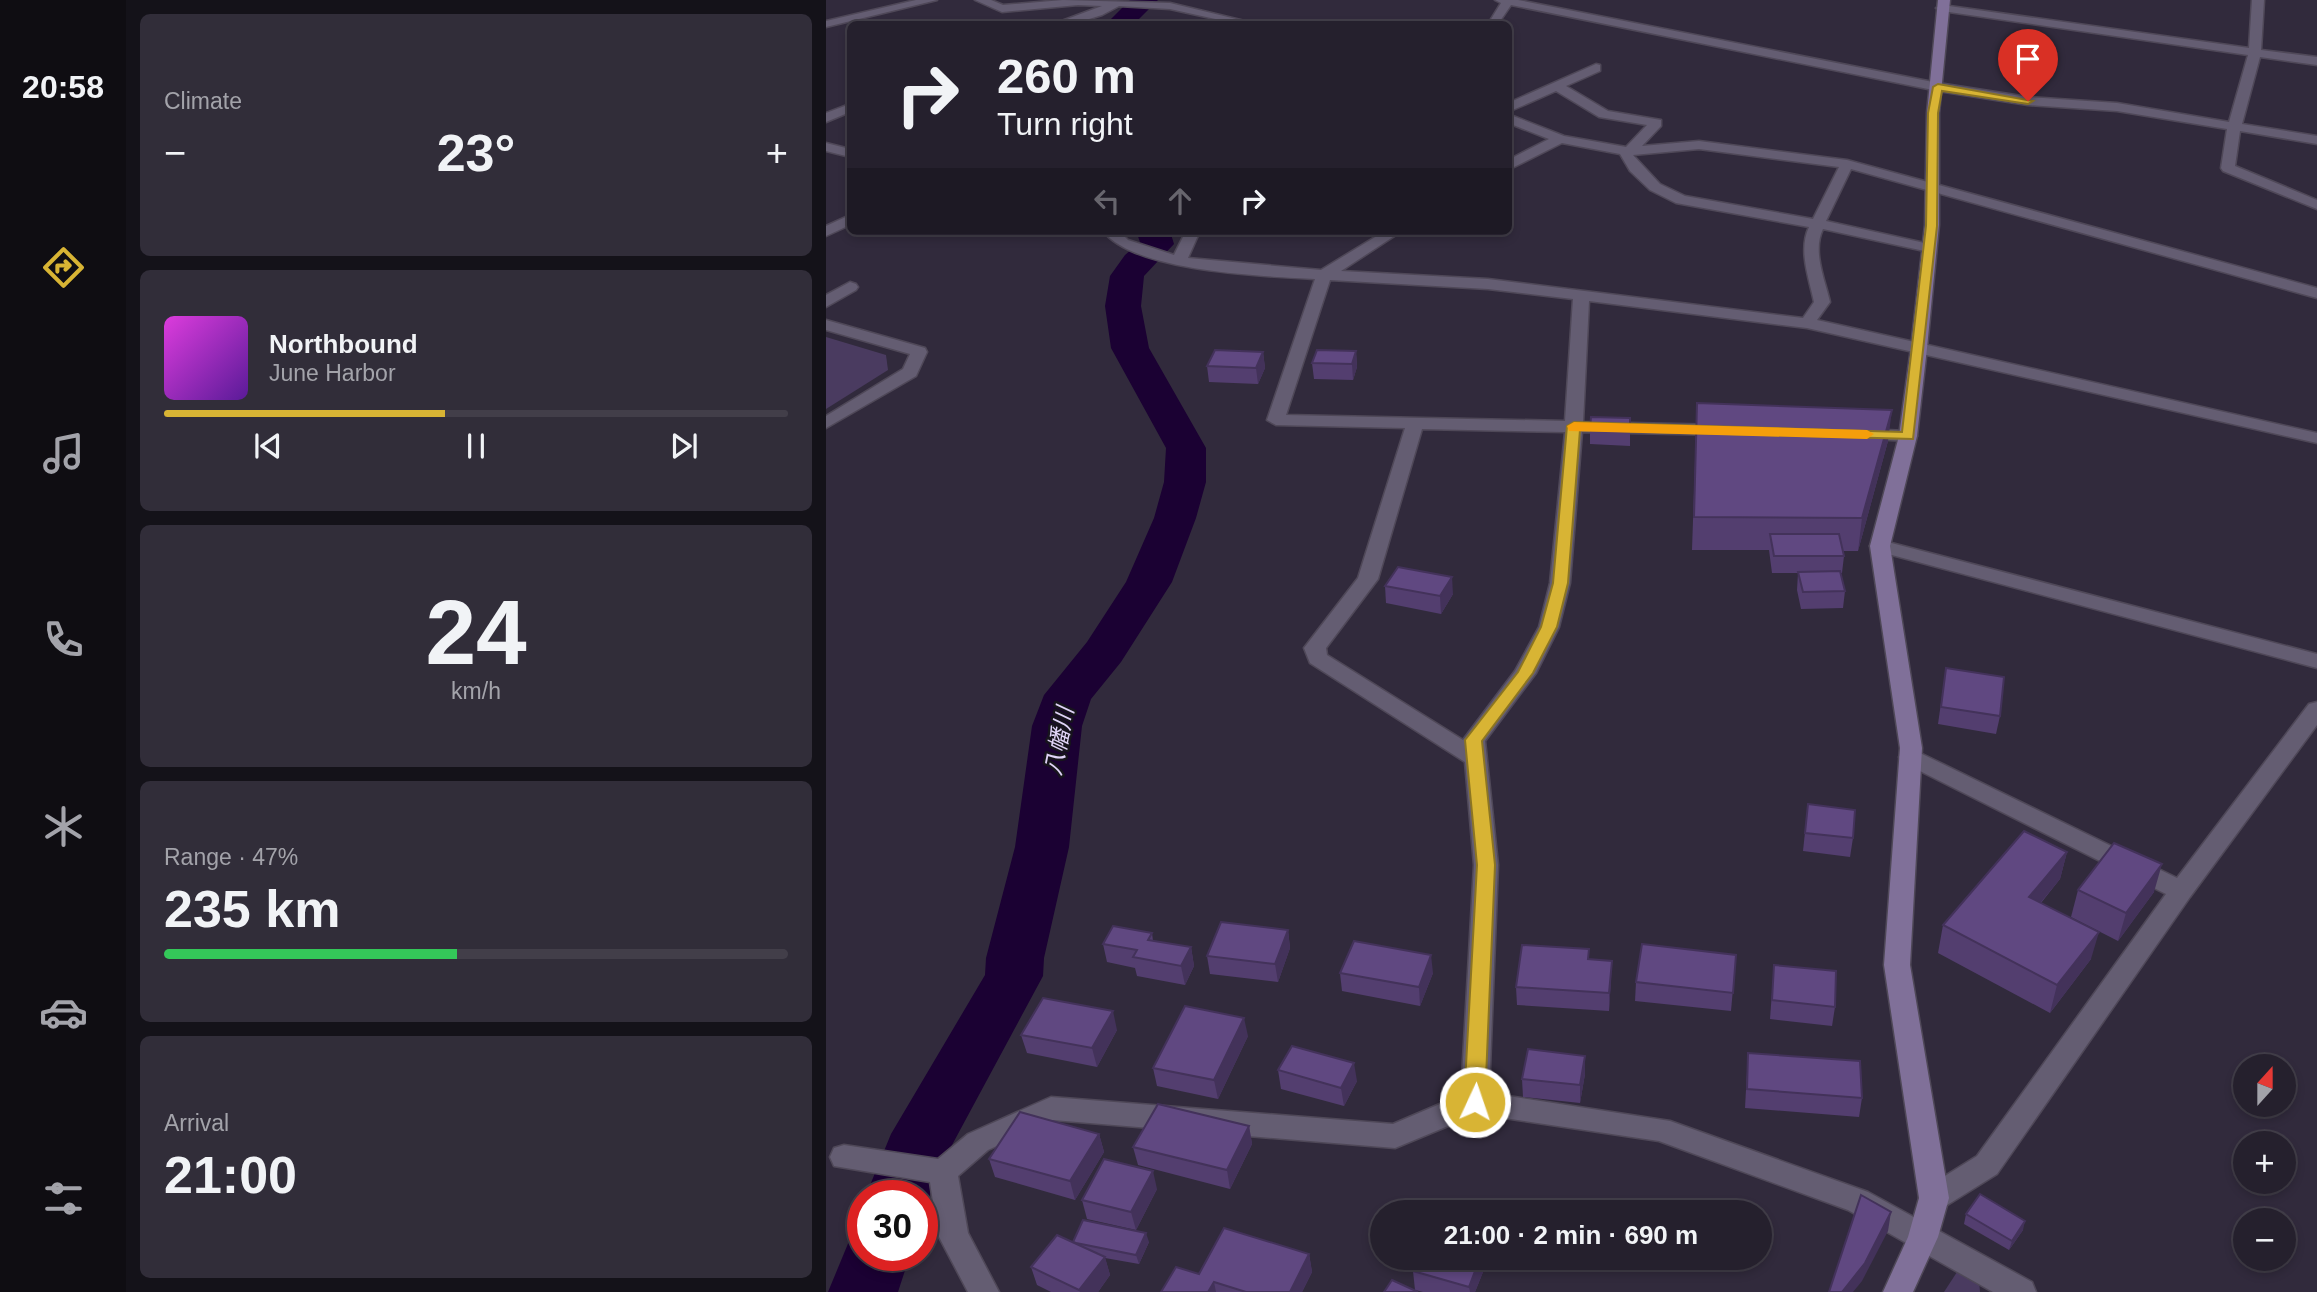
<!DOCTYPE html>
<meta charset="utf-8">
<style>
:root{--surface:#25202d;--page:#312d39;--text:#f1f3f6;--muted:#a3a3aa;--line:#423e49;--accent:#d8b434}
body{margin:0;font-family:Helvetica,"Noto Sans JP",sans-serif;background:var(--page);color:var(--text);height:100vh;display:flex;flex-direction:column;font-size:26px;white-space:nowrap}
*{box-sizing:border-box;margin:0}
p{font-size:23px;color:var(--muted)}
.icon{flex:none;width:38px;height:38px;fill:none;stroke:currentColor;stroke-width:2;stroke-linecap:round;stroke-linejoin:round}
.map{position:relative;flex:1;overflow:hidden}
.sheet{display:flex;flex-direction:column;gap:14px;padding:14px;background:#141219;width:700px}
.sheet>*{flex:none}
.top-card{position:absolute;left:21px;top:21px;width:665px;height:214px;border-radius:10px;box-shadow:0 4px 10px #0003,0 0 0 2px var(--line);background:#25202d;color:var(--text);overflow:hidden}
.needle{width:46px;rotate:21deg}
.controls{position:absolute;left:1407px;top:1054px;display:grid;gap:14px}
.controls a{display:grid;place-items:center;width:63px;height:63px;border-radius:50%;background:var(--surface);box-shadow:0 4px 10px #0003,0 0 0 2px var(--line);font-size:35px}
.speed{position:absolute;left:21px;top:1180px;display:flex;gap:14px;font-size:35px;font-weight:700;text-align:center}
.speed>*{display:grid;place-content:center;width:91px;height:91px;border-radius:50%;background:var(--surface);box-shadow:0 4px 10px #0003,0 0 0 2px var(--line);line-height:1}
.speed .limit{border:10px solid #d22;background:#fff;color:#111}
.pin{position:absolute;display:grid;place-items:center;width:60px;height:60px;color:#fff;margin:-72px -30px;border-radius:50% 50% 50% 0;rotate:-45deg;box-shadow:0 0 7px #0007}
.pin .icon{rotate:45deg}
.me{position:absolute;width:77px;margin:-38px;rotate:3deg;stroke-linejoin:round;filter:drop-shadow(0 0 5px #0008)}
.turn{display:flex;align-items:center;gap:24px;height:147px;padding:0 35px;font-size:32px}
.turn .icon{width:91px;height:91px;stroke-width:2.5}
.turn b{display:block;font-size:49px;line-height:60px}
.lanes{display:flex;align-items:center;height:66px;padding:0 35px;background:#0003;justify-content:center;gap:35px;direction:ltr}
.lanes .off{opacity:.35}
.big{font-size:52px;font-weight:600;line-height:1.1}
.sheet .card{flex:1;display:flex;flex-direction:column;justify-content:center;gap:10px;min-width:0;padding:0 24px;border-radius:10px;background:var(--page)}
.sheet .dial{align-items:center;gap:0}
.dial b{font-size:91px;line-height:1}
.song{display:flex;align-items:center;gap:21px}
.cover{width:84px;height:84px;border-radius:10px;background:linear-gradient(135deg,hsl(300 70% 55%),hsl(270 70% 35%))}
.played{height:7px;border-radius:4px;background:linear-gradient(90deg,var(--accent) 45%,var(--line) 45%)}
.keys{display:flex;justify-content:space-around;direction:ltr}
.heat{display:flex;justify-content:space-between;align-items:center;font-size:38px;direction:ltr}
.charge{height:10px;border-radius:5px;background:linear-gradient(90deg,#34c759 47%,var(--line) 0)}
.trip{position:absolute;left:544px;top:1200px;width:402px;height:70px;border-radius:35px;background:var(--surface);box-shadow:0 4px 10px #0003,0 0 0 2px var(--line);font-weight:600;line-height:70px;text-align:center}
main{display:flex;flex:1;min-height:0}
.menu{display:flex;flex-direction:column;width:126px;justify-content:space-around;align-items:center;background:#0f0d12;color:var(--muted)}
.menu .icon{width:49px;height:49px}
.menu .selected{color:var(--accent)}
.menu b{font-size:32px;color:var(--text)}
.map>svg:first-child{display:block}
.green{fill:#4a3b60}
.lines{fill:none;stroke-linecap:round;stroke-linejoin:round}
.river{fill:#1b0133;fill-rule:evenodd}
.street-casing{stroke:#4f4858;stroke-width:3}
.secondary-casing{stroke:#4f4858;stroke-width:3}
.street{fill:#645d72;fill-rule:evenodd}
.secondary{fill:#807099;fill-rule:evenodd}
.wall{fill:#533e6f}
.shaded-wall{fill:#43325a}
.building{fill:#604881;stroke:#43325a;stroke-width:2}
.route{fill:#d8b434;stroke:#8c7522;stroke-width:2}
.slow{fill:#f59e0b}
.labels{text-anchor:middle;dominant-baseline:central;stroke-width:5;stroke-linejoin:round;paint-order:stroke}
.water-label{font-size:23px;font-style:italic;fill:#e0d4f7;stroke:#17141d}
</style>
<main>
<nav class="menu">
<b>20:58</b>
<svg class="icon selected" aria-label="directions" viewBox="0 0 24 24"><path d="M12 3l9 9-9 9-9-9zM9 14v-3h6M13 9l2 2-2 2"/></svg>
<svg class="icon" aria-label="music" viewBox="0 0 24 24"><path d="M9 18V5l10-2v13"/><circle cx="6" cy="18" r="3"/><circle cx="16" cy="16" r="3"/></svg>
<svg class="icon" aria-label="phone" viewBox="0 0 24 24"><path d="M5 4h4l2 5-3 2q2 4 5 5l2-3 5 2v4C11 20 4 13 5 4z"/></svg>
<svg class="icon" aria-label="climate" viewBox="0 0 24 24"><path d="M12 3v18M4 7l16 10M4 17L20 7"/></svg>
<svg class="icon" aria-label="car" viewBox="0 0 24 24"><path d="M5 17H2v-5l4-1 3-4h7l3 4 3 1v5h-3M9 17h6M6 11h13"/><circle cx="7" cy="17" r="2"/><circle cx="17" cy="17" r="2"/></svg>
<svg class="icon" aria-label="filters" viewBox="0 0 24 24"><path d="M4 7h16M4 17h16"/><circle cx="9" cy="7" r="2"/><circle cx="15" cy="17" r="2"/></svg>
</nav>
<section class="sheet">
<div class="card"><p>Climate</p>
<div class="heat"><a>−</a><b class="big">23°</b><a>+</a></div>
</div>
<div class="card">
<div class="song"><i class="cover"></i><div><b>Northbound</b><p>June Harbor</p></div></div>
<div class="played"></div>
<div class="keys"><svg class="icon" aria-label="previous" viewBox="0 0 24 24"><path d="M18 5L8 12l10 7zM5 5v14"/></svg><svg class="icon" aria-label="pause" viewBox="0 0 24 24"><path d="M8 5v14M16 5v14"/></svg><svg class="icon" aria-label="next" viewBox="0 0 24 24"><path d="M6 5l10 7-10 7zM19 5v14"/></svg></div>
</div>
<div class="card dial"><b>24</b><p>km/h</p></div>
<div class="card"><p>Range · 47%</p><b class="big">235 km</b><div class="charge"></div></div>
<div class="card"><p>Arrival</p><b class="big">21:00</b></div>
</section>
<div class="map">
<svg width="1491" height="1292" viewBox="0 0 1491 1292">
<rect width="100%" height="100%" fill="#312a3c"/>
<g class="green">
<path d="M0 337 60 355 62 370 0 409Z"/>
<path d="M1133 1269 1153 1281 1154 1292H1118Z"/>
</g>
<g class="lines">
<g class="river">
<path d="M304 0H332L308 24H280Z"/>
<path d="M310 231H344L348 244 318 276 315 306 323 348 380 448V482L370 518 346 582 295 662 265 699 256 726 243 847 218 958 217 976 119 1158 96 1215V1195H40L65 1134 159 975 160 958 189 847 206 726 218 695 261 642 300 582 328 518 338 482 340 448 285 348 279 306 284 276 299 255 314 242Z"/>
<path d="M37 1230V1255H84L72 1292H2L26 1234Z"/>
</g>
<defs>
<g id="street">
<path d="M90 0H111L0 27V21Z"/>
<path d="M149 0H165L177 5 237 0 344 3 431 24H412L344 9 293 6 276 15 247 24H232L233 22 276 6 252 5 176 12Z"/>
<path d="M669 0H692L1112 83 1202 97 1291 103 1403 122 1422 55 1116 11 1110 8 1116 5 1423 48 1426 0H1438L1435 50 1491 57V65L1434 57 1416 124 1491 136V144L1414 131 1409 166 1491 200V209L1397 171 1395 168 1401 129 1291 111 1202 105 1112 91 685 5 672 24H662L675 3Z"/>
<path d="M770 64 774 65V71L740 86 782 111 835 120V126L816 146 873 141 1021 160 1491 288V298L1025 169 1000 221 1103 244 1110 248 1103 252 997 229C986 251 999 280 1004 302L991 320 1491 433V443L981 328 763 301 757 422 898 425 907 430 898 435 756 432 744 583 733 627 710 673 659 741 672 865 663 1093 844 1121 1042 1192 1206 1282 1210 1292H1167L1022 1210 833 1141 651 1114 569 1148 227 1120 162 1150 132 1176 142 1233 173 1292H142L112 1235 104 1182 8 1166 4 1157 8 1148 18 1145 112 1159 142 1134 225 1097 567 1124 635 1095 648 865 639 762 484 663 478 648 532 578 579 428 450 425 441 420 489 279C437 276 309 272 277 231H293L302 240 348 255 360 231H374L362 258 495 270 559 231H576L515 271 662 279 977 318 988 302C983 278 972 250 983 227L850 203 824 190 804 171 794 154 736 143 682 170V160L723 139 682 123V114L738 136 800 147 821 125 773 117 730 91 682 112V103ZM873 149 1013 167 987 219 859 196 834 184 807 155ZM504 280 662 289 747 299 739 421 460 415ZM596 429 739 432 724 583 713 627 689 671 637 740 501 655 500 648 552 579Z"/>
<path d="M24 104V112L0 122V113Z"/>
<path d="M0 143 24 149V157L0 151Z"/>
<path d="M24 215V225L0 236V226Z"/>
<path d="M24 282 30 284 32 287 30 290 0 307V295Z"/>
<path d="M0 320 99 348 101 352 90 376 0 428V416L77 369 84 354 0 330Z"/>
<path d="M1035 429 1082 431 1091 436 1082 441 1029 438 1026 434 1029 430Z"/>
<path d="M1054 540 1491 654V668L1047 550 1044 546Z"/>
<path d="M1491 702V725L1364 897 1171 1174 1118 1207 1108 1211 1098 1207 1093 1198 1098 1189 1151 1156 1340 894 1076 762 1073 757 1076 752 1084 749 1092 752 1351 878 1483 704Z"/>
</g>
<path id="secondary" d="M1112 0H1124L1113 113V225L1101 348 1091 436 1064 546 1096 748 1084 965 1123 1198 1112 1237 1087 1292H1057L1082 1237 1093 1198 1058 965 1074 748 1044 546 1073 436 1085 348 1099 225 1101 113Z"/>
</defs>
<use href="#street" class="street-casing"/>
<use href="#secondary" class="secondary-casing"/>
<use href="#street" class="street"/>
<use href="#secondary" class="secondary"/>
</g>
<g class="wall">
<path d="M530 351 531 367 527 380 488 379 486 363Z"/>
<path d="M437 352 439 368 432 384 383 382 381 366Z"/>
<path d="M871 403 1062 441 1032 551H1017L1018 556 1016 573H1014L1019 591 1017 608 975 609 971 590 972 573H946L943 550H866Z"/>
<path d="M804 418V446L764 444V428Z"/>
<path d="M559 586 627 594 615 614 560 603Z"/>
<path d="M1120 668 1174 716 1170 734 1112 724Z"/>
<path d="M982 804 1027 838 1024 857 977 851Z"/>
<path d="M1241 852 1234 879 1215 903 1265 959 1224 1013 1112 953 1117 925Z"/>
<path d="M1252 890 1328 892 1292 941 1245 917Z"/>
<path d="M462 930 464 948 452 982 384 974 381 956Z"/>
<path d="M326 933 327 941 365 947 368 966 359 985 311 976 309 968 281 962 277 944Z"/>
<path d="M763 949V959L785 979 783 1011 691 1005 690 987Z"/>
<path d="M910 955 905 1011 809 1001 810 982Z"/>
<path d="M948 965 1009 1007 1006 1026 944 1019Z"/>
<path d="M514 973H607L594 1006 516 991Z"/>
<path d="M291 1030 271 1067 201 1053 195 1035Z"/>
<path d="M422 1036 392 1099 331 1086 327 1068Z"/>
<path d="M922 1053 1036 1098 1033 1117 919 1108Z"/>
<path d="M759 1056V1074L754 1103 697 1097 696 1079Z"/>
<path d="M452 1070 531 1081 518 1106 455 1089Z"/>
<path d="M423 1126 426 1144 404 1189 312 1165 307 1147Z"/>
<path d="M273 1134 278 1152 249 1200 169 1177 163 1159Z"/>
<path d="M331 1189 310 1230 261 1219 256 1200Z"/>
<path d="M1140 1214 1197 1230 1183 1250 1138 1224Z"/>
<path d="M247 1242H323L313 1264 279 1258 284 1275 272 1292H225L211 1285 205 1267Z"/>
<path d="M483 1254 486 1272 476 1292H335L373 1274Z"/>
<path d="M659 1267 649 1292H597L589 1290 587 1271Z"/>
</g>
<g class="shaded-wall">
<path d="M530 351 531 367 527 380 526 364Z"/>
<path d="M437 352 439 368 432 384 430 368Z"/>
<path d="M1066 410 1062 441 1032 551 1036 518Z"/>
<path d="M626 577 627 594 615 614 614 596Z"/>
<path d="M1241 852 1234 879 1197 924 1203 897Z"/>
<path d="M1336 864 1328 892 1292 941 1300 913Z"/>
<path d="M462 930 464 948 452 982 449 964Z"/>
<path d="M1273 932 1265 959 1224 1013 1231 985Z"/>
<path d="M365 947 368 966 359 985 355 966Z"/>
<path d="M605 955 607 973 594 1006 593 987Z"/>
<path d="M786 961 785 979 783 1011V993Z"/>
<path d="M287 1011 291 1030 271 1067 266 1048Z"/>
<path d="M418 1018 422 1036 392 1099 388 1080Z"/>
<path d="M759 1056V1074L754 1103V1085Z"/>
<path d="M528 1063 531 1081 518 1106 515 1088Z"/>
<path d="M423 1126 426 1144 404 1189 401 1170Z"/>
<path d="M273 1134 278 1152 249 1200 244 1181Z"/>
<path d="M327 1171 331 1189 310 1230 305 1212Z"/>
<path d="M1065 1212 1062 1231 1036 1281 1027 1292H1016Z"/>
<path d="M1199 1221 1197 1230 1183 1250 1186 1241Z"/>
<path d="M320 1233 323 1242 313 1264 310 1255Z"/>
<path d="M483 1254 486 1272 476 1292H464Z"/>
<path d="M279 1257 284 1275 272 1292H254L253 1290Z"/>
<path d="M654 1258H658L659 1267 649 1292H644L643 1287Z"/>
<path d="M388 1282 390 1292H382Z"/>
</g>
<g class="building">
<path d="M389 350 437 352 430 368 381 366Z"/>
<path d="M491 350 530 351 526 364 486 363Z"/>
<path d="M871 403 1066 410 1036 518 868 517Z"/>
<path d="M765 417 804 418V429L764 428Z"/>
<path d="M944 534H1013L1018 556H948Z"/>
<path d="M572 567 626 577 614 596 559 586Z"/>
<path d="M1014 571 1019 591 977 592 972 572Z"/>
<path d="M1120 668 1178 677 1174 716 1115 707Z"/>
<path d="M982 804 1029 810 1027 838 979 833Z"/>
<path d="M1198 831 1241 852 1203 897 1273 932 1231 985 1117 925Z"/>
<path d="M1288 843 1336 864 1300 913 1252 890Z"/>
<path d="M395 922 462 930 449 964 381 956Z"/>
<path d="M287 926 326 933 322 940 365 947 355 966 307 957 311 950 277 944Z"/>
<path d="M528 941 605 955 593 987 514 973Z"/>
<path d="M816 944 910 955 907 993 810 982Z"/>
<path d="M696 945 763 949 762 959 786 961 783 993 690 987Z"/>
<path d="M948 965 1010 971 1009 1007 946 1000Z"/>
<path d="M217 998 287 1011 266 1048 195 1035Z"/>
<path d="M359 1006 418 1018 388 1080 327 1068Z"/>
<path d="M466 1046 528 1063 515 1088 452 1070Z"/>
<path d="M702 1049 759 1056 754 1085 696 1079Z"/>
<path d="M922 1053 1034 1061 1036 1098 921 1089Z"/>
<path d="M332 1104 423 1126 401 1170 307 1147Z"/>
<path d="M194 1112 273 1134 244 1181 163 1159Z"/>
<path d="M278 1159 327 1171 305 1212 256 1200Z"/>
<path d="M1154 1194 1199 1221 1186 1241 1140 1214Z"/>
<path d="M1035 1195 1065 1212 1039 1263 1016 1292H1003Z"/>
<path d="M257 1220 320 1233 310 1255 250 1243 247 1242Z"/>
<path d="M398 1228 483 1254 464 1292H420L388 1282 382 1292H335L350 1267 373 1274Z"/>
<path d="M231 1235 279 1257 253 1290 205 1267Z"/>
<path d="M592 1258H654L643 1287 587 1271Z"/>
<path d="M566 1280 592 1292H558Z"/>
</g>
<path class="route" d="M1112 84 1207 101 1202 104 1116 91 1112 113 1111 226 1087 439 754 430 742 583 731 627 707 673 656 741 669 865 659 1102 656 1109 649 1111 641 1109 638 1102 651 865 639 740 692 672 715 627 727 583 741 426 748 422 1076 432 1100 226 1102 113 1107 87Z"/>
<path class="slow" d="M748 422 1041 430 1048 434 1041 439 743 431 741 426Z"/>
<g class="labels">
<g class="water-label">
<text transform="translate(233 741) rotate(-79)">八幡川</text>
</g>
</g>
</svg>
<div class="controls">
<a><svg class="needle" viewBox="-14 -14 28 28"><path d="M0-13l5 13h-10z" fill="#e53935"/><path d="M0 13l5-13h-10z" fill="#a3a3aa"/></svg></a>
<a>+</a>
<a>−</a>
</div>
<div class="speed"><div class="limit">30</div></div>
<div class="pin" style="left:1202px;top:101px;background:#d93025"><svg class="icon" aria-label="arrive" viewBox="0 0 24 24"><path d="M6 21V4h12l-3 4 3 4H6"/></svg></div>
<svg class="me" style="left:649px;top:1102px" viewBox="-20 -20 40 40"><circle r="17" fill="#d8b434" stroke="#fff" stroke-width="3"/><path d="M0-11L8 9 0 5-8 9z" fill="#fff"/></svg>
<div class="trip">21:00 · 2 min · 690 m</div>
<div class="top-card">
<div class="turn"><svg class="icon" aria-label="right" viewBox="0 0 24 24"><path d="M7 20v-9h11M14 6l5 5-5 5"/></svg><div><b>260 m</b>Turn right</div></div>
<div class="lanes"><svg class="icon off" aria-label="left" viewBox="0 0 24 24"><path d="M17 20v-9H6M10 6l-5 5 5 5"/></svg><svg class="icon off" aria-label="ahead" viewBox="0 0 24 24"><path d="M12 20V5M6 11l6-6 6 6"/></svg><svg class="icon" aria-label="right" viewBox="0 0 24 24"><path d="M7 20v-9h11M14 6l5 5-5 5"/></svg></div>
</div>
</div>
</main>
